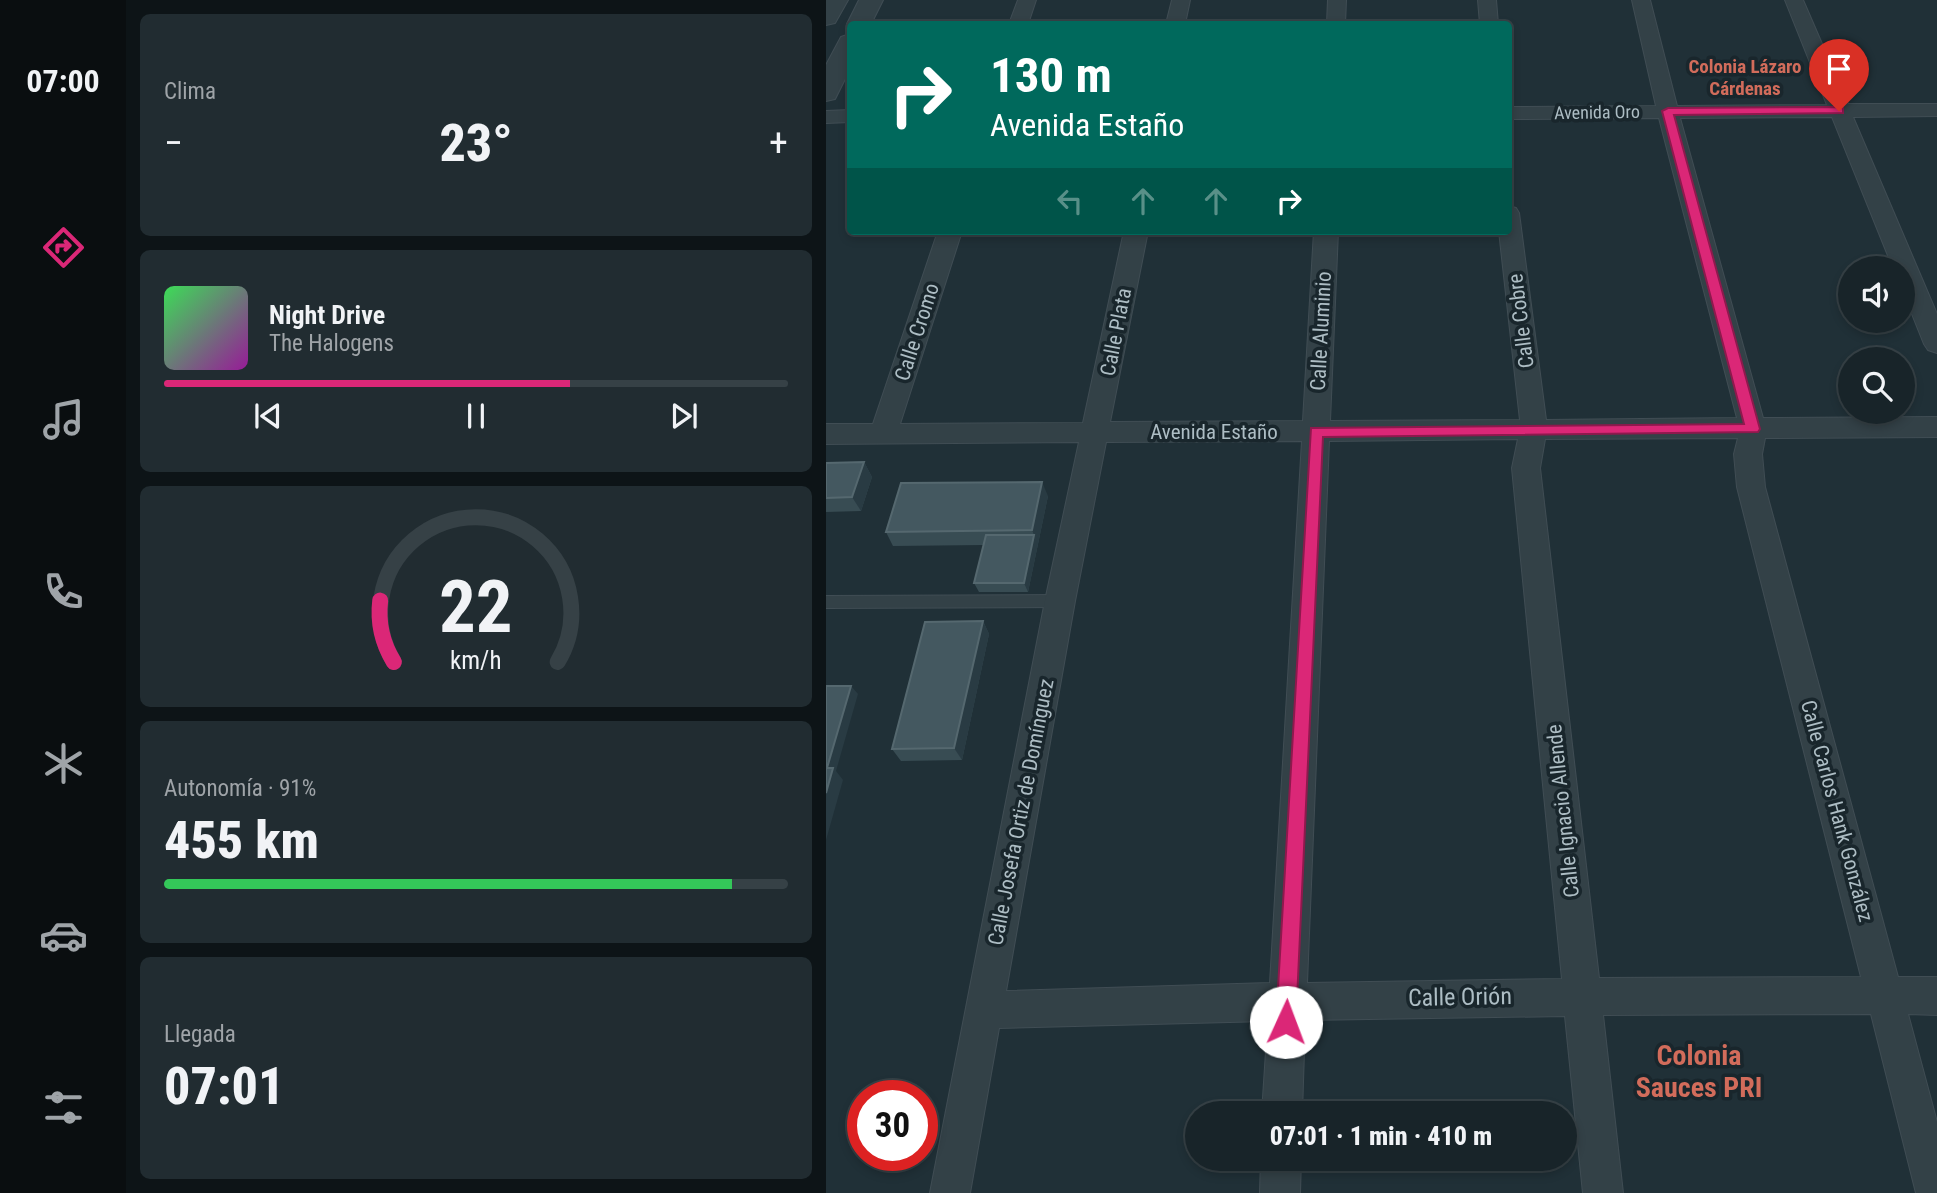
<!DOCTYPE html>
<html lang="es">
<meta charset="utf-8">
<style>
:root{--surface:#182429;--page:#212c31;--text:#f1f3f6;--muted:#9fa4a8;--line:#364146;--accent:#db2777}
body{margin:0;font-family:"Roboto Condensed",sans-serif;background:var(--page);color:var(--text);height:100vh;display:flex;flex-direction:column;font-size:26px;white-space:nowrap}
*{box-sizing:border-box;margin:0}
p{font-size:23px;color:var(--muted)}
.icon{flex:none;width:38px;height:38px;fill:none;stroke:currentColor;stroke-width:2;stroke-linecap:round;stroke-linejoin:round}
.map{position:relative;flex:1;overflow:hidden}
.side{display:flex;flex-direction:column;gap:14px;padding:14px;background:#0d1417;width:700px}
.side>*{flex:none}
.banner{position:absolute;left:21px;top:21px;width:665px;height:214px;border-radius:7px;box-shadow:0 4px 10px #0003,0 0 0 2px var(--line);background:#00695c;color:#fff;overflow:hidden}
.tools{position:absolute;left:1012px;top:256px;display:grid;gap:14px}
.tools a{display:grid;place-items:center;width:77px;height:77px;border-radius:50%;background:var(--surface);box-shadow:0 4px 10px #0003,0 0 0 2px var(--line);font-size:35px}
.speed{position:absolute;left:21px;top:1080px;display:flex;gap:14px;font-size:35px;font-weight:700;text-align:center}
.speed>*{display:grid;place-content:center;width:91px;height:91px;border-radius:50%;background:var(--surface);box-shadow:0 4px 10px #0003,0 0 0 2px var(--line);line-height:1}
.speed .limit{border:10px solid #d22;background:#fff;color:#111}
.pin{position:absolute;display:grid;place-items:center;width:60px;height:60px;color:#fff;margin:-72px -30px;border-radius:50% 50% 50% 0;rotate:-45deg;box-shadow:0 0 7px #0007}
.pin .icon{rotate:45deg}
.me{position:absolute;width:77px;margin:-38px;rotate:2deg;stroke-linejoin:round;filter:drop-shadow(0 0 5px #0008)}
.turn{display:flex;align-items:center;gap:24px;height:147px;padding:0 28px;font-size:32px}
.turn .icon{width:91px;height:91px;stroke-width:2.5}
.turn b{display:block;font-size:49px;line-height:60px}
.lanes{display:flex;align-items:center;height:66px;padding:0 28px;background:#0003;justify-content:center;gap:35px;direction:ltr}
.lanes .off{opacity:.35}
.big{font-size:52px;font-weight:800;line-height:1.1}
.side .widget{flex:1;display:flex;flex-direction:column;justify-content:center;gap:10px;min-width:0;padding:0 24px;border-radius:10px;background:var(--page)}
.side .dial{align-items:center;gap:0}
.dial svg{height:182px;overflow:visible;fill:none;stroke:var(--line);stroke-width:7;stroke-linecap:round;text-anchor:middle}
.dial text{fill:var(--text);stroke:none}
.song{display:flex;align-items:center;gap:21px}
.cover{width:84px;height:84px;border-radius:10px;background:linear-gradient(135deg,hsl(130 70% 55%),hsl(300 70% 35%))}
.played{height:7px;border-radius:4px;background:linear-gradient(90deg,var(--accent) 65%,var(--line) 65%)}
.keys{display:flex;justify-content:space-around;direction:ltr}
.heat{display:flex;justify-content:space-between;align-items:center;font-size:38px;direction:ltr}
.charge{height:10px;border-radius:5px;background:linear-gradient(90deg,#34c759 91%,var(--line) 0)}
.trip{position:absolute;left:359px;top:1101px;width:392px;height:70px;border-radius:35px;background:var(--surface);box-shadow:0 4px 10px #0003,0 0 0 2px var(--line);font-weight:800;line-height:70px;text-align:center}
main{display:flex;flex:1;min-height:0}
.tabs{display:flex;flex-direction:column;width:126px;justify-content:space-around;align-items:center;background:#0a0e10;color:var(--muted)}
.tabs .icon{width:49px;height:49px}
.tabs .current{color:var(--accent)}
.tabs b{font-size:32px;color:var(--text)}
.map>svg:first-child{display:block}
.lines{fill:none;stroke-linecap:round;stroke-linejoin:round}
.service-casing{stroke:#404d54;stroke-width:2}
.minor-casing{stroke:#404d54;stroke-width:2}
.tertiary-casing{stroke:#404d54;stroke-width:2}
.service{fill:#334147;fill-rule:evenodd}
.minor{fill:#334147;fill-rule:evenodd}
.tertiary{fill:#334147;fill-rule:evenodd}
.wall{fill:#384c53}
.shaded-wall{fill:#293b43}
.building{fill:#445860;stroke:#55686f;stroke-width:2}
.route{fill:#db2777;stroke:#8e194d;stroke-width:2}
.labels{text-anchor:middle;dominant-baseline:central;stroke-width:7;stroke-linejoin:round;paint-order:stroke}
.far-street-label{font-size:18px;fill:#adbdc4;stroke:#19262c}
.far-neighbourhood-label{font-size:19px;font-weight:bold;fill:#d26c5b;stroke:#19262c}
.street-label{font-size:21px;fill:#adbdc4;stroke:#19262c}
.near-street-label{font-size:24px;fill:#adbdc4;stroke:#19262c}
.near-neighbourhood-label{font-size:28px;font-weight:bold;fill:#d26c5b;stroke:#19262c}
</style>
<main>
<nav class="tabs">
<b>07:00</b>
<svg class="icon current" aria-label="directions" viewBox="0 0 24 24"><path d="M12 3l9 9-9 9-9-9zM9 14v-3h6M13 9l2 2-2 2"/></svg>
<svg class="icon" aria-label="music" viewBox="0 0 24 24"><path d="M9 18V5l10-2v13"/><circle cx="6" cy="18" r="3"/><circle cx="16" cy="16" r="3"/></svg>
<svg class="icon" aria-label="phone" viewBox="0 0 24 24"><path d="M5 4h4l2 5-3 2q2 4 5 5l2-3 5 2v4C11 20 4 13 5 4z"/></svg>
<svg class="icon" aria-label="climate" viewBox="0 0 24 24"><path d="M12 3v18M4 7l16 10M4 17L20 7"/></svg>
<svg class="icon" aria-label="car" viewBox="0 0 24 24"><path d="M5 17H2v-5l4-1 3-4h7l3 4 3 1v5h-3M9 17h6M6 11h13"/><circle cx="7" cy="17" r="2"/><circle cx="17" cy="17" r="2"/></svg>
<svg class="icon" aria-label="filters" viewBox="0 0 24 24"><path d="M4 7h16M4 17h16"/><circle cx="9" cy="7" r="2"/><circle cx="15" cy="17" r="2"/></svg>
</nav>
<section class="side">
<div class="widget"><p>Clima</p>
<div class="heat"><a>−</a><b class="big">23°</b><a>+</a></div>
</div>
<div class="widget">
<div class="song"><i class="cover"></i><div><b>Night Drive</b><p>The Halogens</p></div></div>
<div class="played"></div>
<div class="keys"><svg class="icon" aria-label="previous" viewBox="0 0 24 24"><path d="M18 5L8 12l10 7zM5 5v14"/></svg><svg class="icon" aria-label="pause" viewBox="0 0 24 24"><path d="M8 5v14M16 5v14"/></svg><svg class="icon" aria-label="next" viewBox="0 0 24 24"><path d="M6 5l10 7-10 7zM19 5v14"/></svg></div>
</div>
<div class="widget dial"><svg viewBox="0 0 100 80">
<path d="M14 69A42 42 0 1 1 86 69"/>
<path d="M14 69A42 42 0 0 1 8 42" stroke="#db2777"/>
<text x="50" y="56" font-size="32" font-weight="700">22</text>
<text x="50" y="72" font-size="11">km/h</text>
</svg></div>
<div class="widget"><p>Autonomía · 91%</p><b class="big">455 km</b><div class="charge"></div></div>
<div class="widget"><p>Llegada</p><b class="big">07:01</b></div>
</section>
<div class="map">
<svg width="1111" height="1193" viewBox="0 0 1111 1193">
<rect width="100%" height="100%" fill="#203037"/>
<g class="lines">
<defs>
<path id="service" d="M234 595 240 596 242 601 240 606 234 607 0 608V596Z"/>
<g id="minor">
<path d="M192 0H210L202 24H183Z"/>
<path d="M346 0H364L359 24H340Z"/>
<path d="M502 0H520L519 24H501Z"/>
<path d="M652 0H670L672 24H654Z"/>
<path d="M806 0H824L851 106 1001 105 959 0H977L1022 104H1111V116L1027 117 1111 314V353L1102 350 1098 344 1076 289V268H1067L1006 117 854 118 937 418 1111 417V437L939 438 936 454 939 487 1072 977H1111V1015L1082 1014 1111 1122V1193H1090L1045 1014 777 1015 797 1193H757L739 1016 479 1020 476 1113H436L442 1021 173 1028 144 1193H104L219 601 253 442 0 444V424H47L112 231H136L74 424 257 423 298 231H322L284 422 477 421 488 231H512L504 421 694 420 673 231H682V206L690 208 693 213 720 420 911 418 833 118 682 119V107L830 106ZM912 438 908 454 911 487 1035 977 773 978 714 468 719 439ZM692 439 686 468 736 979 481 983 503 441ZM476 441 444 983 180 991 249 601 280 442Z"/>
<path d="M24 110V122L0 123V111Z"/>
<path d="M435 1158H475L474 1193H434Z"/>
</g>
<g id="tertiary">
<path d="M0 0H22L9 23 0 25Z"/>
<path d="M33 0H57L45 24H24V29L21 24Z"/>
<path d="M24 34V69L9 99 0 101V65L15 37Z"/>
</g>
</defs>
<use href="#service" class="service-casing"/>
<use href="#minor" class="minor-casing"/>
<use href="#tertiary" class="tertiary-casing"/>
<use href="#service" class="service"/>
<use href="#minor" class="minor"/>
<use href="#tertiary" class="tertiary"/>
</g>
<g class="wall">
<path d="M38 462 46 477 35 511 0 512V463Z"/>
<path d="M222 496 202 592H153L148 583 158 545 67 546 60 532Z"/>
<path d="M157 621 163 634 136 760 75 761 66 749Z"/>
</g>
<g class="shaded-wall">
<path d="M38 462 46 477 35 511 26 497Z"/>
<path d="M216 482 222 496 202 592 198 583 208 535 206 530Z"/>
<path d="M157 621 163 634 136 760 128 748Z"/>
<path d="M25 686 32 694 10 771 17 780 0 840V772Z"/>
</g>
<g class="building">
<path d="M38 462 26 497 0 498V463Z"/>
<path d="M216 482 206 530 60 532 75 483Z"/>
<path d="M160 535H208L198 583H148Z"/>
<path d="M157 621 128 748 66 749 99 622Z"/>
<path d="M0 686H25L1 768H0Z"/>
<path d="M0 768H7L0 793Z"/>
</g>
<path class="route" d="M1013 107 1017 108V113L848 115 934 429 932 432 497 437 470 1022 467 1029 460 1032 453 1029 450 1022 485 428 918 424 836 111 842 108Z"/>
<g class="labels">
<g class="far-street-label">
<text transform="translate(771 112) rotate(-1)">Avenida Oro</text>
</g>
<g class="far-neighbourhood-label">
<text x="919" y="66">Colonia Lázaro<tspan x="919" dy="22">Cárdenas</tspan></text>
</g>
<g class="street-label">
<text transform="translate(695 321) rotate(-97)">Calle Cobre</text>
<text transform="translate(495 331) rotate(-87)">Calle Aluminio</text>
<text transform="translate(91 332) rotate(-72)">Calle Cromo</text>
<text transform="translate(290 332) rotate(-79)">Calle Plata</text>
<text x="388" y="432">Avenida Estaño</text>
<text transform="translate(737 811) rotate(-96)">Calle Ignacio Allende</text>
<text transform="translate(1011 811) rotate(75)">Calle Carlos Hank González</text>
<text transform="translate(195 812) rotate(-79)">Calle Josefa Ortiz de Domínguez</text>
</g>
<g class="near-street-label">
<text transform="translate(634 997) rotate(-1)">Calle Orión</text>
</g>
<g class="near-neighbourhood-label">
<text x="873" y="1055">Colonia<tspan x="873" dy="32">Sauces PRI</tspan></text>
</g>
</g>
</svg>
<div class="tools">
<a><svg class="icon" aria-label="sound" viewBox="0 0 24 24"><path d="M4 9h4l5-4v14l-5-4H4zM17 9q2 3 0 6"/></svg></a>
<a><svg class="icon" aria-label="search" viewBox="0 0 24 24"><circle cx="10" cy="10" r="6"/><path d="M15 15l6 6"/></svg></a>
</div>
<div class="speed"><div class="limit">30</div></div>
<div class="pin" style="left:1013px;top:111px;background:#d93025"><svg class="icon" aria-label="arrive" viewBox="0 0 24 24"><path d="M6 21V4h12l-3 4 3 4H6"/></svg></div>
<svg class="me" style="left:460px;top:1022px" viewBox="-20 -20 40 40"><circle r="19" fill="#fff"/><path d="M0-13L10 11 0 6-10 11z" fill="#db2777"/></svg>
<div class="trip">07:01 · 1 min · 410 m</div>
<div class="banner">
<div class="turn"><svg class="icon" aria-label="right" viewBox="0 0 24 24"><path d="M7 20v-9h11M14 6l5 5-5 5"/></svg><div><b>130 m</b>Avenida Estaño</div></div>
<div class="lanes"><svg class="icon off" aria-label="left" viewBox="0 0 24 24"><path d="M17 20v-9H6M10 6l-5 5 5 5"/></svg><svg class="icon off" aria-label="ahead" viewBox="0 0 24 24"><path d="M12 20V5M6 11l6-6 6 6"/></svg><svg class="icon off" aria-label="ahead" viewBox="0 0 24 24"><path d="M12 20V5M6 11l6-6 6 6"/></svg><svg class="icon" aria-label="right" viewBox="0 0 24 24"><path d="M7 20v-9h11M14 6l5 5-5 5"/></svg></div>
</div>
</div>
</main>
